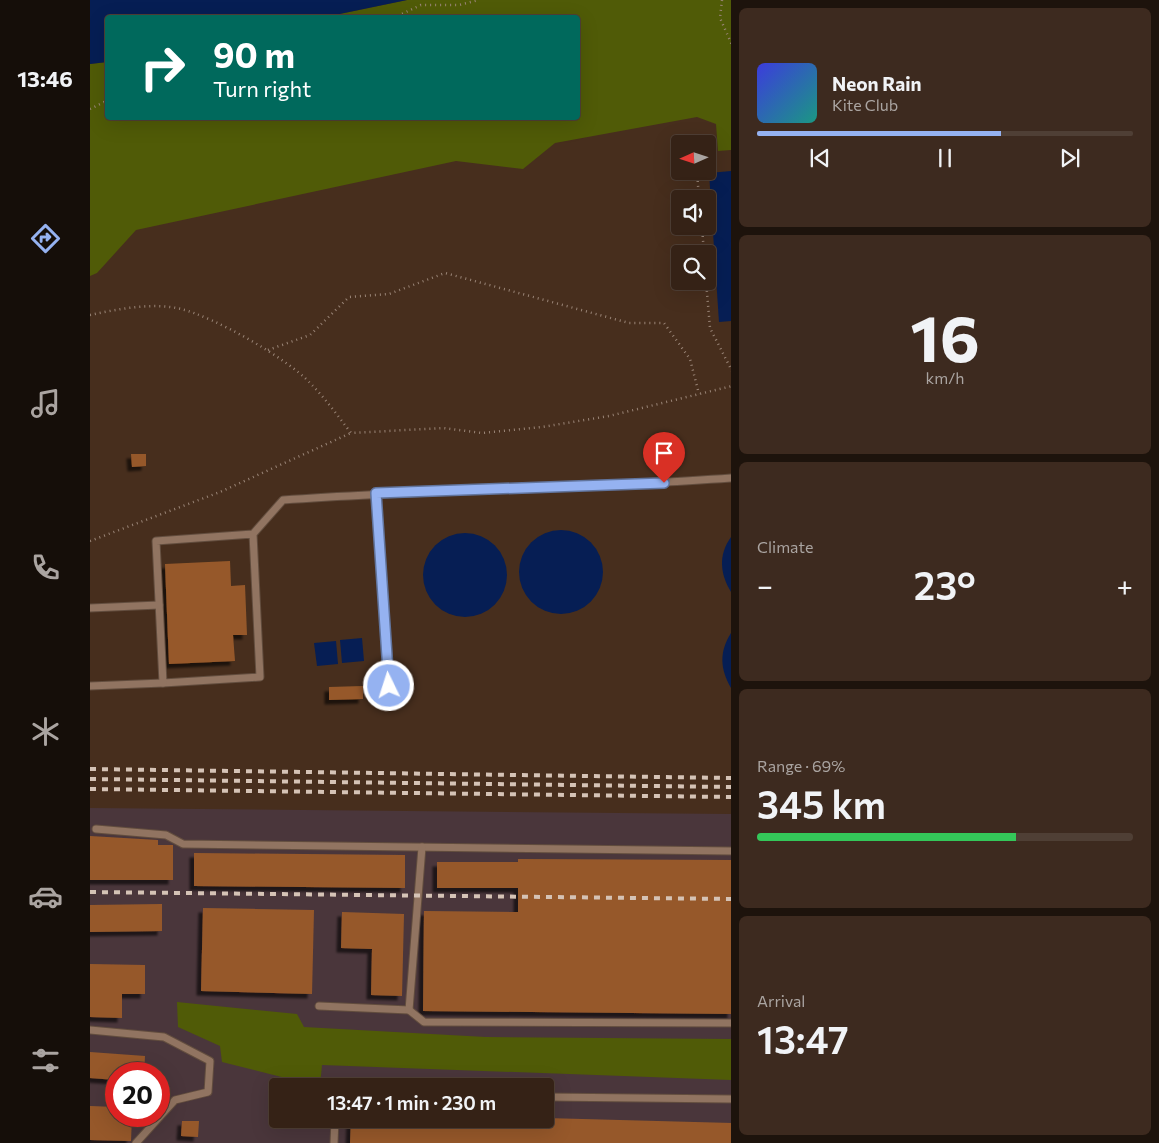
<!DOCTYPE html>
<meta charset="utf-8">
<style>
:root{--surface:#352216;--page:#3d2a1f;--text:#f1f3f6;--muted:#aaa4a1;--line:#4f3f35;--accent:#95b2f1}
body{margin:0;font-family:Commissioner,sans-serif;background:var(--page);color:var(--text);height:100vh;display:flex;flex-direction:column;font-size:19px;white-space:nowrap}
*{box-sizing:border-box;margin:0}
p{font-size:16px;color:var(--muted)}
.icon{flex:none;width:28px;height:28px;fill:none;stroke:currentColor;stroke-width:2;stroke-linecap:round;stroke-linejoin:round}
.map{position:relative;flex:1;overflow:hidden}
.panel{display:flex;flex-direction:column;gap:8px;padding:8px;background:#1d130c;width:428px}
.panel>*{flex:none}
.top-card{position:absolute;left:15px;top:15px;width:475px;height:105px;border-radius:5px;box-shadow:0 5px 20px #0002,0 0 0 1px var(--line);background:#00695c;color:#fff;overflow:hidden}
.needle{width:32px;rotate:267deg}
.buttons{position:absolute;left:581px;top:135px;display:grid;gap:10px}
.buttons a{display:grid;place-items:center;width:45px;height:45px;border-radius:5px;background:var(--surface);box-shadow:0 5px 20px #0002,0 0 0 1px var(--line);font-size:25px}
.speed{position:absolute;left:15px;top:1062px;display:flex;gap:10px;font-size:25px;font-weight:700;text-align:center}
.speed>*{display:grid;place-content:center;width:65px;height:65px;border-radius:50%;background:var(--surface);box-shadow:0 5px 20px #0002,0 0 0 1px var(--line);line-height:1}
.speed .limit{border:8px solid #d22;background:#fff;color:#111}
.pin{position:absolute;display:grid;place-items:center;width:42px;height:42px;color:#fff;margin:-51px -21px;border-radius:50% 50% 50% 0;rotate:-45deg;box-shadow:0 0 5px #0007}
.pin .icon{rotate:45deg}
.me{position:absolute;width:55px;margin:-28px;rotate:356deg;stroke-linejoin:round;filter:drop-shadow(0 0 4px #0008)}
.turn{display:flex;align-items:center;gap:18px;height:105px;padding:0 25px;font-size:22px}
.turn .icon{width:65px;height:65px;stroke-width:2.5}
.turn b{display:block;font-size:35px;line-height:42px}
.big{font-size:38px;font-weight:600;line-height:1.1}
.panel .tile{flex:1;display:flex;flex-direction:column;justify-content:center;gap:8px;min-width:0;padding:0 18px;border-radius:8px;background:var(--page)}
.panel .dial{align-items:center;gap:0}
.dial b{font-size:65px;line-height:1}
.song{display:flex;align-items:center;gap:15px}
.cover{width:60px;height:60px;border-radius:8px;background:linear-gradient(135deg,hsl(240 70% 55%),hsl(170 70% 35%))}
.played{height:5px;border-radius:2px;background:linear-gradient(90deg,var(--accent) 65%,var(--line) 65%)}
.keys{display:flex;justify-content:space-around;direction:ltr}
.heat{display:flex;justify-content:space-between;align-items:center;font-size:28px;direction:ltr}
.charge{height:8px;border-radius:4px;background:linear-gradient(90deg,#34c759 69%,var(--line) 0)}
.trip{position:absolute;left:179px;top:1078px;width:285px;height:50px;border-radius:5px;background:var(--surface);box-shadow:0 5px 20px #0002,0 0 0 1px var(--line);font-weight:600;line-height:50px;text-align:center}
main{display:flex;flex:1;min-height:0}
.tab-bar{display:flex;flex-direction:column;width:90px;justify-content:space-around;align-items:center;background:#150e09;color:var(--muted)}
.tab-bar .icon{width:35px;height:35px}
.tab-bar .selected{color:var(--accent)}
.tab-bar b{font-size:22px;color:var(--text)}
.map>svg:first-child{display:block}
.industrial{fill:#4a363b;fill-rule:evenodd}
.green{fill:#505b07}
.water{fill:#061e54}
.building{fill:#96592a;filter:url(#shadow)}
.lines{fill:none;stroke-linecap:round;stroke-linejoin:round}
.service-casing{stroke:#624d3e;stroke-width:9}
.path{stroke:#9a8577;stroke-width:2.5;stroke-dasharray:1 4;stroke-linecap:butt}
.service{stroke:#917461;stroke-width:7}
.rail{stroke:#d5c3b6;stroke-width:4;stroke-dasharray:6 6;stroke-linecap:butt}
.route-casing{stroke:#61749d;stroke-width:12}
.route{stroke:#95b2f1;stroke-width:9}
</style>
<main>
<nav class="tab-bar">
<b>13:46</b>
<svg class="icon selected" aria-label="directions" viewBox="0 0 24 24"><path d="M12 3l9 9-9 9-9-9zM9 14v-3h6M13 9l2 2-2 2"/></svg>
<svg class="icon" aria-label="music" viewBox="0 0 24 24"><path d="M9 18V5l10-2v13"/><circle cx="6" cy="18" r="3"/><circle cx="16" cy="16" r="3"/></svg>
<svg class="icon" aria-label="phone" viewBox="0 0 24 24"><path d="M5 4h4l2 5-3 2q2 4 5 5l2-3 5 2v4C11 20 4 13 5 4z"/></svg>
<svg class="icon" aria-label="climate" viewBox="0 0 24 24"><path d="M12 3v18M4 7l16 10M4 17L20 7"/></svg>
<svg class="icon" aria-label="car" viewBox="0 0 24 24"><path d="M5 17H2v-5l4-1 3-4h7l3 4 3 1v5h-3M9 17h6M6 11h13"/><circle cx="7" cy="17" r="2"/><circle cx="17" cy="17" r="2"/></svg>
<svg class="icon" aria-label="filters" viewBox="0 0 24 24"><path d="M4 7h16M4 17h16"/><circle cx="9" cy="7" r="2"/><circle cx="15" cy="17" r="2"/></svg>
</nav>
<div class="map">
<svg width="642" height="1143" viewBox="0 0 642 1143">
<defs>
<filter id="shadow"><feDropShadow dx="-4.5" dy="4.5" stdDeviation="1" flood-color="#0009"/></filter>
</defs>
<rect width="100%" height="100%" fill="#472e1d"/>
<path class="industrial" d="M0 808 641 814V1143H0ZM26 1074H69V1116H26ZM188 1086H455V1119H188Z"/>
<g class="green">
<path d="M317 0H641V150L628 151 626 124 607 117 465 143 433 169 366 161 46 230 7 273 0 276V64L17 62 18 118H488V18L235 17Z"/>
<path d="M87 1002 207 1014 214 1027 396 1037 641 1039V1080L232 1065 230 1086H227L132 1062 130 1046 88 1027Z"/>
</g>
<g class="water">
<path d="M0 0H317L235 17 18 18 17 62 0 64Z"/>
<path d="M641 171V321L629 322 619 173Z"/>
<circle cx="471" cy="572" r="42"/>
<circle cx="375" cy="575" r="42"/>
<path d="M641 537V592C630 574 628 555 641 537Z"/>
<path d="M641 633V688C630 669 629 652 641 633Z"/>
<path d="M272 638 274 661 252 663 250 640Z"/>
<path d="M246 641 248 664 227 666 224 643Z"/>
</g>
<g class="building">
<path d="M41 454H56V466L42 467Z"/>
<path d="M140 561 141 586 155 585 157 635H143L145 661 79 664 75 564Z"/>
<path d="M273 686V699L239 700V687Z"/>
<path d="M0 836 68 840V845H83V880H0Z"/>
<path d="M104 853 315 855V888L104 886Z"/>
<path d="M428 859 642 860V1014L333 1011 334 911 428 912V888H347V862H428Z"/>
<path d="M72 904V931L0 932V905Z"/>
<path d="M113 908 224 910 222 994 111 991Z"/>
<path d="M252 912 314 914 312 996 281 995 282 949 251 948Z"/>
<path d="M0 964 55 965V994H32V1018L0 1017Z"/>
<path d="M0 1052 55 1056 54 1074H26V1080L0 1078Z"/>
<path d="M0 1106 26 1107V1116H42L41 1141 0 1140Z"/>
<path d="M455 1118 642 1123V1143H260L261 1119Z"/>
<path d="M92 1121H109L108 1137 91 1136Z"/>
</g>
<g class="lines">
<defs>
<g id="service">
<path d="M286 493 299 686"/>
<path d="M163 534 66 541 73 683 170 677 163 534 193 500C342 489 492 489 642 478"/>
<path d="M0 608 69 605"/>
<path d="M0 686 73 683"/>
<path d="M6 829 76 835 93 844 642 851"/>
<path d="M229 1006 319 1010 334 1022 642 1023"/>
<path d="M319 1010 332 847"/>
<path d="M0 1030 74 1037 120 1061 118 1092 85 1100 46 1143"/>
<path d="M455 1097 642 1099"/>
<path d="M244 1143 245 1119"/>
</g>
</defs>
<use href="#service" class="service-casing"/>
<g class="path">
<path d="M632 0 630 18 642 45"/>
<path d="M303 18 331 5H369L389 0"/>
<path d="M0 109 18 100"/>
<path d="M607 171 609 199"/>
<path d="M612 226 614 254"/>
<path d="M616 281 620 328 642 371"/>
<path d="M0 315C29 309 62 302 91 309 124 317 197 358 220 383 235 398 248 416 261 433L353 428 392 433 452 427 519 416 642 386"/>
<path d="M178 350 220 335 259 297 299 294 355 273 539 323H574L600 359 609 394"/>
<path d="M0 541 130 492 261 433"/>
</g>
<use href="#service" class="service"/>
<g class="rail">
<path d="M0 769 642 778"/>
<path d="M0 779 642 787"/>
<path d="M0 789 642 797"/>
<path d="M0 892 642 899"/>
</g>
</g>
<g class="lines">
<defs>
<path id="route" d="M299 686 286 493 574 483"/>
</defs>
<use href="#route" class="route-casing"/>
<use href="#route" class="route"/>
</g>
</svg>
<div class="buttons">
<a><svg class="needle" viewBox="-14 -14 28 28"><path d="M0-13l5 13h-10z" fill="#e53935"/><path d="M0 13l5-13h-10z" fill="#aaa4a1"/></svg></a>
<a><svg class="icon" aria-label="sound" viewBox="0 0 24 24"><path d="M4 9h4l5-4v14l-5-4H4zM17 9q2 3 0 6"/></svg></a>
<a><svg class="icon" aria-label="search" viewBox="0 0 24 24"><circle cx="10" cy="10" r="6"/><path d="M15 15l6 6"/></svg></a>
</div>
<div class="speed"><div class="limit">20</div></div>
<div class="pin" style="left:574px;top:483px;background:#d93025"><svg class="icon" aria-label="arrive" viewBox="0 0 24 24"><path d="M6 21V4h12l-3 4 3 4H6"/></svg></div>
<svg class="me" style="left:299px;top:686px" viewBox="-20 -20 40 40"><circle r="17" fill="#95b2f1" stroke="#fff" stroke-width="3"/><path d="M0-11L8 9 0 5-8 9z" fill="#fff"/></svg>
<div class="trip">13:47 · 1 min · 230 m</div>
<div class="top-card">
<div class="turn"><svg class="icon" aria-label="right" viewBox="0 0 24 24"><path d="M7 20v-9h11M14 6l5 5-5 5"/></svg><div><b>90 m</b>Turn right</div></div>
</div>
</div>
<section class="panel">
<div class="tile">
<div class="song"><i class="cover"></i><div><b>Neon Rain</b><p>Kite Club</p></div></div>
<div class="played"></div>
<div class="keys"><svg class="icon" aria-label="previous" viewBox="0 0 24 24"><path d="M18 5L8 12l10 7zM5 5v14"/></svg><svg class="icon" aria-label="pause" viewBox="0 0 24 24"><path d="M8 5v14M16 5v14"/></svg><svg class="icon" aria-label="next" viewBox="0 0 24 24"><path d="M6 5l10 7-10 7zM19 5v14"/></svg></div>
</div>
<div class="tile dial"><b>16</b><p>km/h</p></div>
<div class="tile"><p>Climate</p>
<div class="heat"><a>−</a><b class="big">23°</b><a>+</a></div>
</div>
<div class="tile"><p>Range · 69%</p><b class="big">345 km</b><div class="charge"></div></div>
<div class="tile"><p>Arrival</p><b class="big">13:47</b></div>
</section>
</main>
